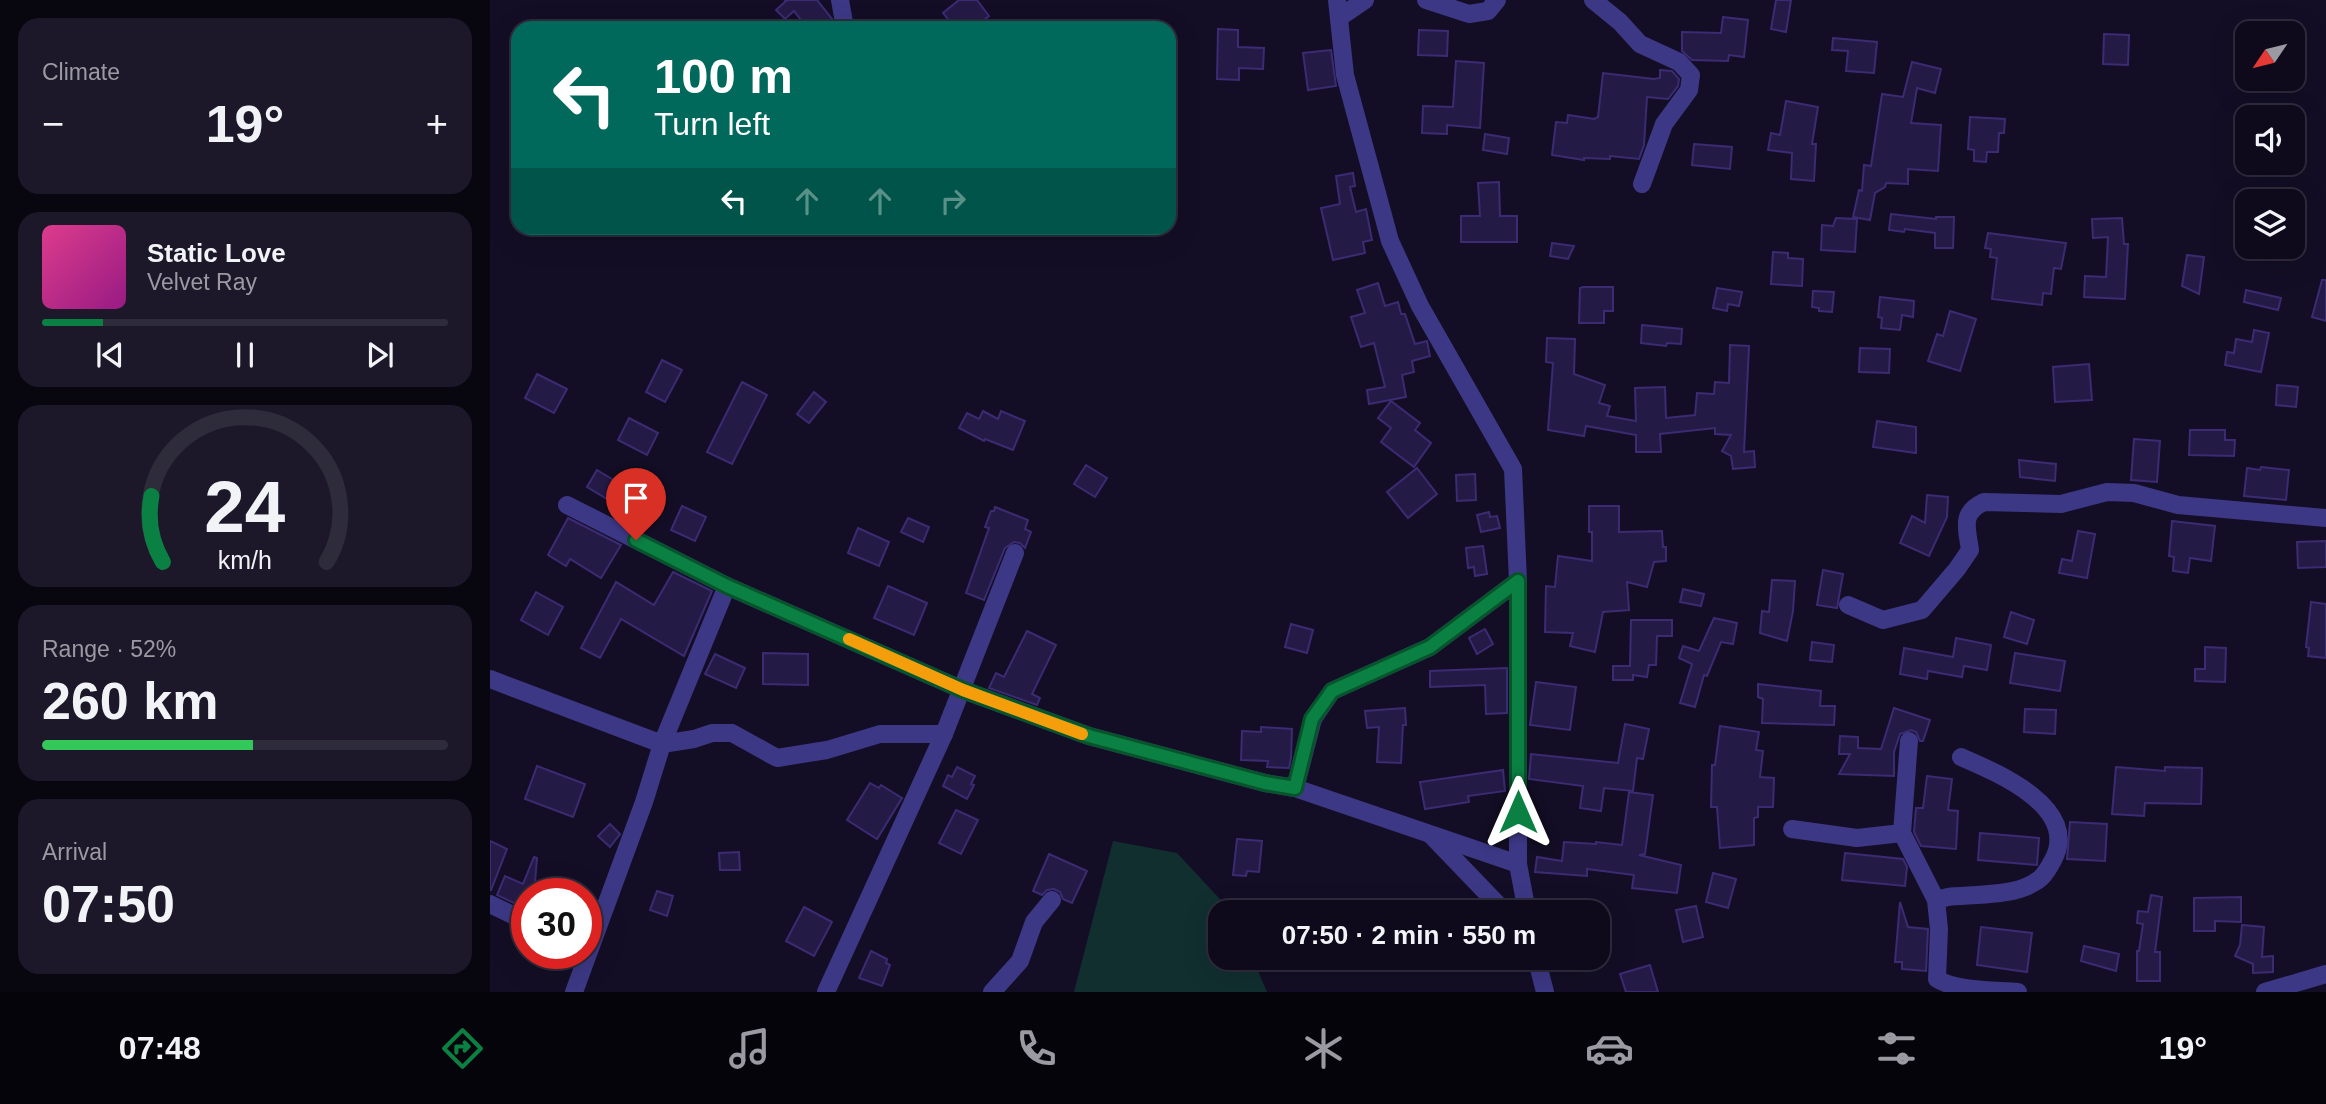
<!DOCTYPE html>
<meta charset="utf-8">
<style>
:root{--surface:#0e0a1c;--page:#1c1829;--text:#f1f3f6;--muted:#9b9aa3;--line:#2e2b3b;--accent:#0b8043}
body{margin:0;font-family:Arial,sans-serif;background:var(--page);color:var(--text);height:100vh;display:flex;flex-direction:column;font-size:26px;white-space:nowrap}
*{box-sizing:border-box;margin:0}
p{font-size:23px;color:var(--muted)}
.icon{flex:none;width:38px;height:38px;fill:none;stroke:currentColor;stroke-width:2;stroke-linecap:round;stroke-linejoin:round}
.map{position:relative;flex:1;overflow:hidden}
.side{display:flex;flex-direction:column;gap:18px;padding:18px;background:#08060f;width:490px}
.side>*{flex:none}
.guide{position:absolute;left:21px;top:21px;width:665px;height:214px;border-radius:21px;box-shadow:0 7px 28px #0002,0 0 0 2px var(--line);background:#00695c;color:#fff;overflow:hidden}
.needle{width:46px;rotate:235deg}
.tools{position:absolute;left:1745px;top:21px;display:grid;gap:14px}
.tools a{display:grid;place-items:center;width:70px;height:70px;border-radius:14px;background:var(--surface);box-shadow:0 7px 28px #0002,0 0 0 2px var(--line);font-size:35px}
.speed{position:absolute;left:21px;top:878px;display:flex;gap:14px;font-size:35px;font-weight:700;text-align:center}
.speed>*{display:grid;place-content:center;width:91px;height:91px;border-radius:50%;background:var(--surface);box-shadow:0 7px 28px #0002,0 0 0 2px var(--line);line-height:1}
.speed .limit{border:10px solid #d22;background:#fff;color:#111}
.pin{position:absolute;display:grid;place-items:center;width:60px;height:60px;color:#fff;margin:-72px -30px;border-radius:50% 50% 50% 0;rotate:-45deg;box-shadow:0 0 7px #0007}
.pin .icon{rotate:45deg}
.me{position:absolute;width:77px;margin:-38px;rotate:0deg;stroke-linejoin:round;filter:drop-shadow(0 0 5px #0008)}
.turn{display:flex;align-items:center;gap:24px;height:147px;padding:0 28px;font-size:32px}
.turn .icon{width:91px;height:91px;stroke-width:2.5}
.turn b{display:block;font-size:49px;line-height:60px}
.lanes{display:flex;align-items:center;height:66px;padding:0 28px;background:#0003;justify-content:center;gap:35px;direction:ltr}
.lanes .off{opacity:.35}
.big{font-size:52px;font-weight:700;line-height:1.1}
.side .tile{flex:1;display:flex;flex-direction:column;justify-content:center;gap:10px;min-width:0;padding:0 24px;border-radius:21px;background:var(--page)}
.side .dial{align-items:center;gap:0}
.dial svg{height:182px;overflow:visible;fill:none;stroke:var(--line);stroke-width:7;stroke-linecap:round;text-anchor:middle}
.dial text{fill:var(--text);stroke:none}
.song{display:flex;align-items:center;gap:21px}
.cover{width:84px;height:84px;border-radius:10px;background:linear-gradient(135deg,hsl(330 70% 55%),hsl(310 70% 35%))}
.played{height:7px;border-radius:4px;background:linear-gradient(90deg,var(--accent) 15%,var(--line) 15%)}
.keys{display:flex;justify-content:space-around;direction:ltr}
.heat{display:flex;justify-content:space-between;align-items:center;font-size:38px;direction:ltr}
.charge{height:10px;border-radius:5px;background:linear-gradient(90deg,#34c759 52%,var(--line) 0)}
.trip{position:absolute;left:718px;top:900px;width:402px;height:70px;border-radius:21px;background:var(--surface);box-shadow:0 7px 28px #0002,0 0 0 2px var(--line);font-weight:700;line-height:70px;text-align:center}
.tabs{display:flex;height:112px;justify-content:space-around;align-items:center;background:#06040b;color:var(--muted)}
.tabs .icon{width:49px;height:49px}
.tabs .on{color:var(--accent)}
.tabs b{font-size:32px;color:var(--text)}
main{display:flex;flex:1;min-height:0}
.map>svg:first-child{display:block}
.green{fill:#112f2f}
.building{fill:#241a46;stroke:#3b2b73;stroke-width:2}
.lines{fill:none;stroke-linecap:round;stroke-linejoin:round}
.minor{stroke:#3d3885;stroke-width:18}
.route-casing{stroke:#07532c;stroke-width:18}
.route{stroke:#0b8043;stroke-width:12}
.slow{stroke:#f59e0b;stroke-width:12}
</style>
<main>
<section class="side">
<div class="tile"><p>Climate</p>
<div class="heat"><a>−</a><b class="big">19°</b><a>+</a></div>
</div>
<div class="tile">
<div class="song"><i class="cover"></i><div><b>Static Love</b><p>Velvet Ray</p></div></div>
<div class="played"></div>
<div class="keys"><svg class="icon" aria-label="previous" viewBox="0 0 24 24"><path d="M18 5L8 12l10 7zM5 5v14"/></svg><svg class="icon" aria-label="pause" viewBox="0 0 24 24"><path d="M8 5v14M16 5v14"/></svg><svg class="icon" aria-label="next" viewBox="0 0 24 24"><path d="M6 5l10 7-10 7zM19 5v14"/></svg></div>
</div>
<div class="tile dial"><svg viewBox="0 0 100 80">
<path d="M14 69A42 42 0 1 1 86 69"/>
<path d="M14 69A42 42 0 0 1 9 40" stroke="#0b8043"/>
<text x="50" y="56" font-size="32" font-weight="700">24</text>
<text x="50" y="72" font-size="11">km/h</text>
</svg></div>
<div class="tile"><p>Range · 52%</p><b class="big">260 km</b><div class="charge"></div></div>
<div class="tile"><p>Arrival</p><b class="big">07:50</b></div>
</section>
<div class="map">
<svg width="1836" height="992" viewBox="0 0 1836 992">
<rect width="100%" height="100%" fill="#130e25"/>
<path class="green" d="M623 841 687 853 742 912H730V957H762L777 992H584Z"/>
<g class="building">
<path d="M295 0H327L342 19 343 28H317L304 11 295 19 286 10 296 1Z"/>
<path d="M469 0H487L499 16 484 28H465L453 13Z"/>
<path d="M1286 0H1301L1296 32 1281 29Z"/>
<path d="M1233 17 1258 20 1254 57 1239 55 1238 61 1202 60 1192 51V32L1231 33Z"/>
<path d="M728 29 748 30V47L774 48 773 69 749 68V80L727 79Z"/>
<path d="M929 30 958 31 957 56 928 55Z"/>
<path d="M1614 34 1639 35 1638 65 1613 64Z"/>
<path d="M1343 38 1387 42 1384 73 1356 71 1358 51 1342 50Z"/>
<path d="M841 50 846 86 818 90 813 53Z"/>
<path d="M966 61 994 63 990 128 957 125V134L932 133 933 106 963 107Z"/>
<path d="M1422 62 1451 69 1445 93 1427 88 1421 123 1451 125 1448 171 1418 169V184L1396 183 1395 187 1385 193 1380 220 1363 217 1369 190 1372 191 1374 165 1381 166 1392 94 1413 97Z"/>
<path d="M1170 70 1182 71 1189 79 1188 86 1178 99 1157 97 1154 145 1149 159 1120 156V159L1094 158V160L1062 155 1066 122 1077 123 1078 115 1104 119 1108 117 1113 73 1164 79 1170 78Z"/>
<path d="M1296 101 1328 107 1322 144H1326L1324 181 1301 179 1302 153 1278 150 1281 133 1290 135Z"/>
<path d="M1480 117 1515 119 1514 133H1509L1508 152H1497L1496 162 1484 161V150L1478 149Z"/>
<path d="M995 134 1019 138 1017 154 993 150Z"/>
<path d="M1204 144 1242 147 1240 169 1202 165Z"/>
<path d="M863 173 865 186 860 187 866 212 876 209 882 240 873 242 875 253 843 260 831 208 850 204 846 176Z"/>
<path d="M1009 182 1010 216H1027V242H971V216H990L988 183Z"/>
<path d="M1401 214 1446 219V217H1464L1463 248H1445V233L1415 229 1414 232 1399 230Z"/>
<path d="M1346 218 1367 219 1365 252 1331 250 1332 225 1343 226Z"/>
<path d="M1632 218 1634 244H1638L1635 299 1594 297 1595 276 1616 277 1618 237 1603 238 1602 219Z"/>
<path d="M1498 233 1576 243 1571 269 1564 268 1561 294 1553 293 1552 305 1502 299 1507 258 1500 257 1501 249 1495 248Z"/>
<path d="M1062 243 1084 246 1078 259 1060 256Z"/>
<path d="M1283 252 1298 253V258L1313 259 1312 286 1281 284Z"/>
<path d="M1697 255 1714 257 1709 294 1692 286Z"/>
<path d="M1832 280H1836V321L1822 317Z"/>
<path d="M888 283 895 306 908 302 911 314H915L925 344 937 341 940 356 922 361 924 372 912 375 916 397 879 404 877 390 895 387 884 343 871 347 861 317 875 313 867 290Z"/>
<path d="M1093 287H1123V311H1114V323H1089L1090 288Z"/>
<path d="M1227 288 1252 292 1249 306 1238 304 1237 311 1223 308Z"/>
<path d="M1756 290 1791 298 1788 310 1754 302Z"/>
<path d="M1323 291 1344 292 1342 312 1329 311V308L1322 307Z"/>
<path d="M1390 297 1424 301 1423 317 1412 315 1410 330 1391 328 1392 318 1388 317Z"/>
<path d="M1460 311 1486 319 1470 371 1438 361 1447 334 1453 336Z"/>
<path d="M1152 325 1192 329 1191 344 1177 343 1176 346 1151 343Z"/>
<path d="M1764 330 1779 333 1771 372 1735 365 1737 352 1744 353 1746 339 1762 342Z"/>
<path d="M1057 338 1085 339 1084 374 1115 385 1109 403 1120 406 1117 416 1146 421 1145 388 1175 387 1176 418 1205 415 1207 393 1224 394 1225 382 1239 383 1240 345 1259 346 1254 452 1264 451 1265 467 1243 469 1241 456 1232 451 1241 435 1225 434V428L1170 434 1171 452H1146V435L1096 426 1094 436 1058 430 1063 363 1056 362Z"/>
<path d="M1370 348 1400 349 1399 373 1369 372Z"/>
<path d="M172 360 192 370 175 402 156 392Z"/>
<path d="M1599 364 1602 400 1565 402 1563 367Z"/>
<path d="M47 374 77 389 64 413 35 398Z"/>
<path d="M252 382 277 395 242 464 217 452Z"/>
<path d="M1787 385 1808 387 1806 407 1786 405Z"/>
<path d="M324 392 336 402 319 423 307 414Z"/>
<path d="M901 401 930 423 925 430 941 443 924 467 891 442 901 428 888 418Z"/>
<path d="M493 411 508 419 511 411 535 421 523 450 495 439 494 441 469 428 477 413 489 419Z"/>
<path d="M139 418 168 433 157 455 128 440Z"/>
<path d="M1387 421 1426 427V453L1383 447Z"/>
<path d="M1700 430H1735V440H1745L1744 456 1699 455Z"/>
<path d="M1644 439 1670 441 1667 482 1641 480Z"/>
<path d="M1529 460 1566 464 1565 481 1530 477Z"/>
<path d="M596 465 617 478 605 497 584 484Z"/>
<path d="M1771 467 1799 470 1796 500 1754 496 1757 468 1770 470Z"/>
<path d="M927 468 947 494 918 518 897 492Z"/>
<path d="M107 470 127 482 117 499 97 487Z"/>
<path d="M985 474 986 500 967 501 966 475Z"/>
<path d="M1437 495 1458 497 1457 517 1439 556 1410 543 1422 516 1435 523Z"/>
<path d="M192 506 216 517 205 541 181 530Z"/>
<path d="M1099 506H1129V532L1172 531 1173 547H1176V561L1164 562 1157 587 1137 582 1139 610 1113 612 1105 652 1080 646 1083 633 1055 632 1056 586 1065 587 1068 556 1102 561V532H1099Z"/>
<path d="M505 507 538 520 535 529 541 532 535 548 530 543 524 542 515 548 494 600 476 593 499 528 495 527 501 511H504Z"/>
<path d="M999 512 1000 517 1007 516 1010 528 991 532 987 515Z"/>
<path d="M78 518 131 545 111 578 80 559 76 566 58 555Z"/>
<path d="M418 518 439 527 433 542 411 532Z"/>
<path d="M1682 521 1725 526 1721 561 1700 558 1698 573 1683 571 1684 557 1679 556Z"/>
<path d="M368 528 399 542 389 566 358 553Z"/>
<path d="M1588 531 1605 534 1597 578 1569 573 1572 559 1582 561Z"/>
<path d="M1836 541V567L1808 568 1807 542Z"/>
<path d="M993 546 997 574 985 576 984 567 978 568 976 548Z"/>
<path d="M1333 570 1353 574 1347 608 1327 605Z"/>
<path d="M183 572 222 591 194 656 131 619 110 658 91 648 126 582 164 605Z"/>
<path d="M1282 580 1305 581 1303 611 1297 641 1270 633 1272 611 1279 612Z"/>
<path d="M398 586 437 603 424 635 384 618Z"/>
<path d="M1193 589 1214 594 1211 606 1190 602Z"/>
<path d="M46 592 73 607 58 635 31 620Z"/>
<path d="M1821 602 1836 604V658L1818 656 1819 648 1816 647Z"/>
<path d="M1521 612 1544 620 1537 644 1514 637Z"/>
<path d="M1224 618 1247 623 1243 644 1231 642 1217 676 1214 675 1205 707 1190 703 1202 664 1189 658 1193 646 1209 651Z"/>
<path d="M1141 620H1182V636H1167L1166 665H1159L1157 677 1143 675V680H1123V666H1140Z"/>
<path d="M801 624 823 630 817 653 795 647Z"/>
<path d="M995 629 1003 644 987 654 979 638Z"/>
<path d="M537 631 566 645 542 694 550 698 547 705 499 688 506 673 514 677Z"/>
<path d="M1466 638 1501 645 1497 670 1474 666 1472 677 1438 671 1437 679 1410 674 1414 648 1463 657Z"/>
<path d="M1322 642 1344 645 1342 662 1320 660Z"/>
<path d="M1715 647 1736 648 1735 682 1705 681V669H1715Z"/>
<path d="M273 653 318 654V685L273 684Z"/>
<path d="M1525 653 1575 661 1570 691 1520 683Z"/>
<path d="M225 654 255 668 246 688 215 674Z"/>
<path d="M1017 668V713L996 714 995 685 940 687V671Z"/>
<path d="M1046 682 1086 687 1080 730 1040 725Z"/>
<path d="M1268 684 1331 691 1330 706H1345L1344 725 1272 723 1273 699 1268 697Z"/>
<path d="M915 708 916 725H913L911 763 887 762 889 727 877 728 875 711Z"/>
<path d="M1404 708 1440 720 1433 741H1430L1426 732 1421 730 1410 734 1404 752V776L1349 774 1360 754H1349L1350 736 1368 737V748L1391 749Z"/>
<path d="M1535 709 1566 710 1565 734 1534 732Z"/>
<path d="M1135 724 1159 729 1153 759 1147 758 1143 791 1114 788 1111 811 1090 808 1093 786 1039 779 1041 754 1128 763Z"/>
<path d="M1230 726 1269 732 1266 750 1273 751 1270 777 1284 778 1283 807H1268V817L1264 818V845L1230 848 1227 807H1221L1222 765H1225Z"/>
<path d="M771 727 802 729 801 758 799 768 777 767 778 761 751 760 752 731 771 732Z"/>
<path d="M47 766 95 784 83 817 35 799Z"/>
<path d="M467 767 485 776 481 784 484 785 477 799 453 786 458 775 462 777Z"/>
<path d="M1626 767 1675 771V767L1712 768 1711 804 1655 803 1654 816 1622 814Z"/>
<path d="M1013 770 1015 791 978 796 979 802 935 809 930 782Z"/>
<path d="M1437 776 1462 779 1458 810 1468 811 1466 849 1431 846 1424 832 1426 808H1433Z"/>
<path d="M380 783 389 788 391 785 412 798 387 839 357 820Z"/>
<path d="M1139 792 1163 795 1155 854 1149 855 1191 865 1187 893 1142 888 1144 875 1097 869V876L1045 872 1047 857 1072 861 1074 842 1106 844V842L1132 845Z"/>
<path d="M466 810 488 820 471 854 449 843Z"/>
<path d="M1580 822 1617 824 1615 861 1577 859Z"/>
<path d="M120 824 130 834 120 847 108 836Z"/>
<path d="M1490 833 1549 838 1547 865 1488 860Z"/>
<path d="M747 839 772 841 769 872 757 871 756 876 743 875Z"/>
<path d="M0 841 17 849 1 890H0Z"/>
<path d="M249 852 250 870H230L229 853Z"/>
<path d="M1355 853 1413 859 1417 867 1415 886 1352 880Z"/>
<path d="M559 854 597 871 582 903 573 899 570 892 564 889 557 890 552 895 543 891Z"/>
<path d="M44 857 47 858 44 894H37V909L7 895 15 876 33 884Z"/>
<path d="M1223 873 1246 879 1238 908 1216 902Z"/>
<path d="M167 891 183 896 177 916 160 910Z"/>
<path d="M1661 895 1672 897 1665 952H1670V981H1647V951H1649L1653 924 1647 923 1648 911 1658 912Z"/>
<path d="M1751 897V922L1725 921V931H1704V898Z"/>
<path d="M1410 902 1418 927 1438 929 1436 971 1412 969V962H1405Z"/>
<path d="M1206 906 1213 937 1193 942 1186 910Z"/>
<path d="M314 907 342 922 324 956 296 941Z"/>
<path d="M1752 925 1774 927 1772 957 1783 956V972L1763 973V964L1745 956 1750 945Z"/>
<path d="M1491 927 1542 933 1537 972 1487 965Z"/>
<path d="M1594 946 1629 954 1626 971 1591 961Z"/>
<path d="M381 951 397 959 396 963 400 965 392 986 369 978Z"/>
<path d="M1160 965 1168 992H1136L1130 974Z"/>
</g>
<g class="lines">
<g class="minor">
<path d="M350 0 355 28"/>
<path d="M847 0 855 75 900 241 930 306 1023 469 1028 581V864L1037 912"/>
<path d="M936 0 979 14 998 11 1007 0"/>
<path d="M1103 0 1130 22 1150 44 1189 62 1201 75 1199 90 1174 124 1152 184"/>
<path d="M850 17 875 0"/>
<path d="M77 505 237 586 473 690 599 736 775 783 805 788 1028 864"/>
<path d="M1358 605 1393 620 1432 610 1467 569 1480 550C1477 528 1470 513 1494 502L1571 504 1617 492 1644 493 1688 505 1836 518"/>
<path d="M0 679 172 744 204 739 222 733H242L287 758 337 750 390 734H454L525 553"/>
<path d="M1419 741 1412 833 1446 900 1449 929 1447 979C1466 991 1505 990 1528 992"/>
<path d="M805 788 823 719 842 691 940 647 1028 581"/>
<path d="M1302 829 1367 838 1412 833"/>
<path d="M942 836 1015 912"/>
<path d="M1446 900 1458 897C1477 895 1516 895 1533 888 1550 881 1554 877 1563 860 1591 808 1508 773 1471 757"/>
<path d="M0 904 37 922"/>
<path d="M1046 957 1055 992"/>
<path d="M84 992 154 802 172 744 237 586"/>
<path d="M336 992 454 734"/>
<path d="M502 992 530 961 544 922 562 900"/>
<path d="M1775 992 1836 974"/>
</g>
</g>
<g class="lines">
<defs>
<path id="route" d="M146 540 237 586 473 690 599 736 775 783 805 788 822 719 842 691 940 647 1028 581V812"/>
</defs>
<use href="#route" class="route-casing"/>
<use href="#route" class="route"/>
<path class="slow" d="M359 639 473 690 592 734"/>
</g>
</svg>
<div class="tools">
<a><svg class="needle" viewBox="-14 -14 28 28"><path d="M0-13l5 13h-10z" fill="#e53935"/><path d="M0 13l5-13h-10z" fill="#9b9aa3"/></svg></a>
<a><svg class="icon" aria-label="sound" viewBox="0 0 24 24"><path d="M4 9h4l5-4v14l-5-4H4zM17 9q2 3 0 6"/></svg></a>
<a><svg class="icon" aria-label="layers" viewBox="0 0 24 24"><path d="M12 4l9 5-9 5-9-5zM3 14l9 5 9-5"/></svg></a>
</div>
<div class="speed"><div class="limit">30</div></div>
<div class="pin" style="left:146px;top:540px;background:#d93025"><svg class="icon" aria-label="arrive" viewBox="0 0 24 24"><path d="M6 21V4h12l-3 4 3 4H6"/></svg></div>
<svg class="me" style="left:1028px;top:812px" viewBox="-20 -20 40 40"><path d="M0-17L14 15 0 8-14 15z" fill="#0b8043" stroke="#fff" stroke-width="4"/></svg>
<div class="trip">07:50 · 2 min · 550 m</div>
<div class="guide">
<div class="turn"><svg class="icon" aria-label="left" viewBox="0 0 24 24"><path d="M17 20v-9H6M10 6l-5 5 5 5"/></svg><div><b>100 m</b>Turn left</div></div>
<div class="lanes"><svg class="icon" aria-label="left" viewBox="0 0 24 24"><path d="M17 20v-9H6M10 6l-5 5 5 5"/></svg><svg class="icon off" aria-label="ahead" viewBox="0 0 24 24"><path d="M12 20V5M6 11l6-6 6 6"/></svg><svg class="icon off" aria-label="ahead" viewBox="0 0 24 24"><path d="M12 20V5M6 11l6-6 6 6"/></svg><svg class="icon off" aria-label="right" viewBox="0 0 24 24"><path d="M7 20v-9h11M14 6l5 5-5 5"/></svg></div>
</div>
</div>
</main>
<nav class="tabs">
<b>07:48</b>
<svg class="icon on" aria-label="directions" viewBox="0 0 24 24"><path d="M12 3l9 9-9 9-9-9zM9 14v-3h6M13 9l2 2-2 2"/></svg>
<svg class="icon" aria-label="music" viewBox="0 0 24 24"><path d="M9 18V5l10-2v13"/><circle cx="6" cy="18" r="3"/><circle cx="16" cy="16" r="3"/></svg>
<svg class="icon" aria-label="phone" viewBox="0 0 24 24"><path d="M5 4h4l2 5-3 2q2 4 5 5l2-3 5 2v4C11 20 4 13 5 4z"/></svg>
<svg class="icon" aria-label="climate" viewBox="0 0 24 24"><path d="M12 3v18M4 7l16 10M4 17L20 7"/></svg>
<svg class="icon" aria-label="car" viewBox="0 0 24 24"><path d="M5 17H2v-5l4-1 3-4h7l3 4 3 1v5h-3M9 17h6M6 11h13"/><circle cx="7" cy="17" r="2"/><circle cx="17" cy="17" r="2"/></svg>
<svg class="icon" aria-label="filters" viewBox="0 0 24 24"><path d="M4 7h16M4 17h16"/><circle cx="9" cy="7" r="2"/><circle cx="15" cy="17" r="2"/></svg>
<b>19°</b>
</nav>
